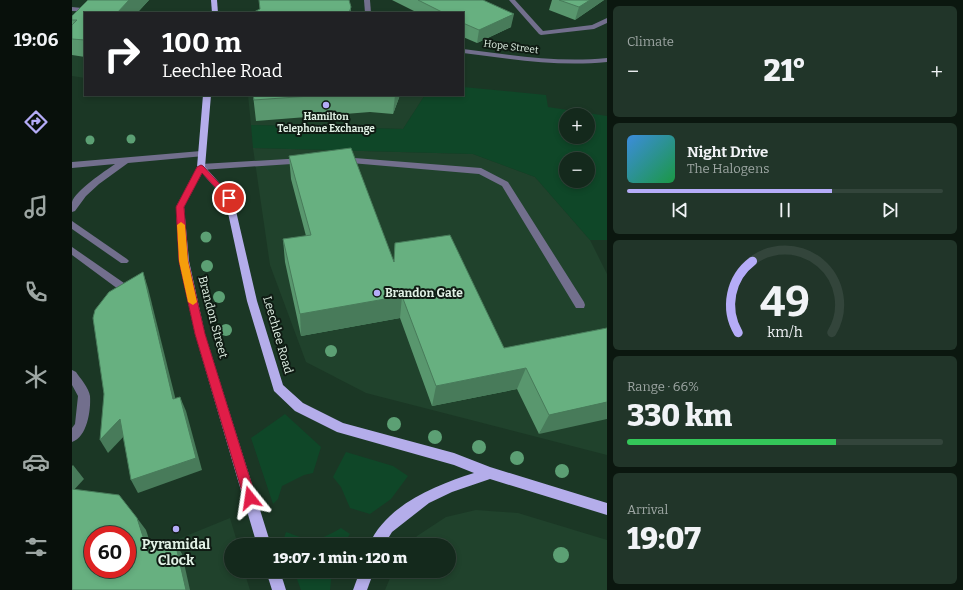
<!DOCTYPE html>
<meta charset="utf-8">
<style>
:root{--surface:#14291c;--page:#213529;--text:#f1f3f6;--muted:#9da6a3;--line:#33453b;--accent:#b5acf8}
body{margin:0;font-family:Bitter,serif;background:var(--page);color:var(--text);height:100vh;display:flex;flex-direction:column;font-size:15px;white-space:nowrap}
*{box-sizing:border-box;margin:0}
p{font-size:13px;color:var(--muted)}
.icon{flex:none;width:22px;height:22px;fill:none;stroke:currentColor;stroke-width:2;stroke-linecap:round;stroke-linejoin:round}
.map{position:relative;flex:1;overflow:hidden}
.panel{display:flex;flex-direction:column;gap:6px;padding:6px;background:#0b170f;width:356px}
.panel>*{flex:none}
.guide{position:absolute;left:12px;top:12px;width:380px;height:84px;border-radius:0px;box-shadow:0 2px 6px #0003,0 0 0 1px var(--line);background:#202124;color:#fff;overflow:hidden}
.tools{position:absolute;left:487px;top:108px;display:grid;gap:8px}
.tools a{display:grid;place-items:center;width:36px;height:36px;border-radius:50%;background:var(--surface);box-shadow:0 2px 6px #0003,0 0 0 1px var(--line);font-size:20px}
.speed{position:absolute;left:12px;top:526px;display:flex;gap:8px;font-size:20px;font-weight:700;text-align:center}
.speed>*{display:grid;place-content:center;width:52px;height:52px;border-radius:50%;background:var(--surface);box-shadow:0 2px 6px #0003,0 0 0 1px var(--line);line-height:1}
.speed .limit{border:6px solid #d22;background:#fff;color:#111}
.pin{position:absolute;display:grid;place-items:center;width:34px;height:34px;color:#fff;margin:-17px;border:2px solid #fff;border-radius:50%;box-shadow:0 1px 4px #0007}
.me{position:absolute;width:44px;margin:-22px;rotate:345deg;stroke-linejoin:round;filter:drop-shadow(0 0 3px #0008)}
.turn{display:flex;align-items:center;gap:14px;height:84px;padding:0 12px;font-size:18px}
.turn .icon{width:52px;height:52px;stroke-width:2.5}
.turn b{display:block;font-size:28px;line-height:34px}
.big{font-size:30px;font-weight:800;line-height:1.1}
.panel .tile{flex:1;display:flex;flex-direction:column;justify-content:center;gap:6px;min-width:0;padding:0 14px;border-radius:6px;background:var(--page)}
.panel .dial{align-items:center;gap:0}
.dial svg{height:104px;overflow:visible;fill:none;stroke:var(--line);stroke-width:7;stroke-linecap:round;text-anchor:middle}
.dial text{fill:var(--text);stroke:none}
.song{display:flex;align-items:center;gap:12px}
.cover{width:48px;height:48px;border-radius:6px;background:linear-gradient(135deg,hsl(210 70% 55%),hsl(140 70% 35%))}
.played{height:4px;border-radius:2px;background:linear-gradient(90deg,var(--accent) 65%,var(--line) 65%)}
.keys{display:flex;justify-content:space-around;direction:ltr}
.heat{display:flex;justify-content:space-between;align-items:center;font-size:22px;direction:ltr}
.charge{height:6px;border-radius:3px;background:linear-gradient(90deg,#34c759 66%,var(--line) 0)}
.trip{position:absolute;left:152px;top:538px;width:232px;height:40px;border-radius:20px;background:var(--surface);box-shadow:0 2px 6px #0003,0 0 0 1px var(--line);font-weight:800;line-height:40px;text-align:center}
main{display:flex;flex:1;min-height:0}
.menu{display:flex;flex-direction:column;width:72px;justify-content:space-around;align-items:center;background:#08100b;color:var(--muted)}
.menu .icon{width:28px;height:28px}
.menu .selected{color:var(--accent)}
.menu b{font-size:18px;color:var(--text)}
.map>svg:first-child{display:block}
.built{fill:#20422c}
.green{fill:#0f4728;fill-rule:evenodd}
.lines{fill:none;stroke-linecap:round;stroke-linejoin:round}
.minor{fill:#726f8d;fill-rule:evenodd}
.major{fill:#b4adea;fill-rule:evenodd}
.tree{fill:#5ca074}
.wall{fill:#59976e}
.shaded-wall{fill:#487b5a}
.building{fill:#67b080;stroke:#487b5a;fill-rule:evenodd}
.route{fill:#e11d48;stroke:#92132f}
.slow{fill:#f59e0b}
.poi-dot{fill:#b5acf8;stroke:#0f1b13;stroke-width:1.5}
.labels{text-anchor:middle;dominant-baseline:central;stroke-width:4;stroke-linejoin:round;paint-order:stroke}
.far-street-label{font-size:10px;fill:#e1f1e5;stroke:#0f1b13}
.far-poi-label{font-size:10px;font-weight:bold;fill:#e1f1e5;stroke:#0f1b13}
.poi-label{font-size:12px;font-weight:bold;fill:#e1f1e5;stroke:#0f1b13;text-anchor:start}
.street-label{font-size:12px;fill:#e1f1e5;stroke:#0f1b13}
.near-poi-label{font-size:14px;font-weight:bold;fill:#e1f1e5;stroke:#0f1b13}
</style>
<main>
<nav class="menu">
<b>19:06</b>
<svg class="icon selected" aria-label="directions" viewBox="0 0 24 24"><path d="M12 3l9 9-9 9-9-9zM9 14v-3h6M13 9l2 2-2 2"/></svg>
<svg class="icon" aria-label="music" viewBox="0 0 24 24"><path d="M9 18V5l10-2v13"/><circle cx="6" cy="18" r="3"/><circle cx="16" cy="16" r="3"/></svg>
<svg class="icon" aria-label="phone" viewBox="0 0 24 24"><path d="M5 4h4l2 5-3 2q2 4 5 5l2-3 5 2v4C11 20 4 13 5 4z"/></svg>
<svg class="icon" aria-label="climate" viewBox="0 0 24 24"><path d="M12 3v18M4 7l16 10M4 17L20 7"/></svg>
<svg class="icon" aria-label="car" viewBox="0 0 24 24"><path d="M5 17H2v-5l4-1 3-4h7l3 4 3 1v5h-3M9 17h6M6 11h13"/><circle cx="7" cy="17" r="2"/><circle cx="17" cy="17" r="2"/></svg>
<svg class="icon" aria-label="filters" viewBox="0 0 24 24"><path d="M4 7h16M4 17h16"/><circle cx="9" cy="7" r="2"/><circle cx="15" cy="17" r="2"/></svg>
</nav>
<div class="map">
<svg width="535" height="590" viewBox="0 0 535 590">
<rect width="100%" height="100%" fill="#1b3725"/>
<g class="built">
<path d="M0 15 13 17V78L0 76Z"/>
<path d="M176 95H353L331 129 179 125Z"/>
<path d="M181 148 401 154 463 177 518 240 535 274V455L294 393 234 362 198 265Z"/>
<path d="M404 510 446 513 535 540V590H313L321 571H377V545H338L345 536 374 517Z"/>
<path d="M158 518 166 545H159V571H172L178 590H0L55 569V560Z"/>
</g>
<g class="green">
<path d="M391 87 474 95 476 107 535 116V240H518L463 177 401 154 181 148 179 125 331 129 353 95H391ZM494 115H516V137H494ZM494 159H516V181H494Z"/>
<path d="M213 414 249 447 241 473 232 475 210 486 206 499 201 504 179 438Z"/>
<path d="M274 452 321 466 336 476 319 499 298 514 278 508 269 487 261 477Z"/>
<path d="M269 528 278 534 271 545H213L211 541 214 532C240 542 245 542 269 528Z"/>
<path d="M222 571H260L258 590H229Z"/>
</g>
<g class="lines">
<g class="minor">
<path d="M292 0H298L299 13H293Z"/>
<path d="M437 0H443L471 31 520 25 535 18V23L522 29 469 35 467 34Z"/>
<path d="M0 7 40 11 43 13 0 11Z"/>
<path d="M391 49C439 55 486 63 535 58V62C486 67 439 59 391 53Z"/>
<path d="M129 151 132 152V156L56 163 27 184 14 196 3 211 0 212C0 209 0 205 0 202 3 191 33 171 43 164L0 168V162Z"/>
<path d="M270 157 409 168 436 182 512 302 513 305 512 308H504L430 186 407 174 267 162 266 160Z"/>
<path d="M232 158 235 159V163L129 170 125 167 129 164Z"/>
<path d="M0 221 55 259 57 261 55 263H49L0 229Z"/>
<path d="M0 247 52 283 54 286 52 289H46L0 255Z"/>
<path d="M0 370 4 372C8 378 17 388 18 396 19 411 15 437 0 442V428L3 424 6 396 0 385Z"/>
</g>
<g class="major">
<path d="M139 0H145L146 13H140Z"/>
<path d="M131 95H139L133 167 161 198 185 301 211 385 231 403 271 423 382 453 418 467 535 503V515L418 479 380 492 357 503 320 532 312 545H297C314 505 364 485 402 473L382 465 265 432 223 411 202 391 175 301 153 199 130 173 112 207 117 261 133 334 199 545H185L123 334 107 261 104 207 125 167Z"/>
<path d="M194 571H208L214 590H200Z"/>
<path d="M288 571H302L295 590H281Z"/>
</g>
</g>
<g class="tree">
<circle cx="59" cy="139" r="4.5"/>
<circle cx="18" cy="140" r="4.5"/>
<circle cx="134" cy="237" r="5.5"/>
<circle cx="135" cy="266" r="6"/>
<circle cx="147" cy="297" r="6"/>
<circle cx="154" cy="330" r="6"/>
<circle cx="259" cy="351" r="6"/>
<circle cx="322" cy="424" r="7"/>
<circle cx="363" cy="437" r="7"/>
<circle cx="407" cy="447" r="7"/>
<circle cx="445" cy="458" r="7"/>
<circle cx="490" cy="471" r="7"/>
<circle cx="489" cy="555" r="8"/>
</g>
<g class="wall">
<path d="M16 0H77L65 13H13V57L0 55V16Z"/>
<path d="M320 0H411L439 27 405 43 391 37V13H346Z"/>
<path d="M480 0H532L503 20 477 10Z"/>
<path d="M181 95H328L321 114 298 112 184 121Z"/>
<path d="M217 156 322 260 323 243 432 348 535 328 467 434 445 389 360 406 328 318 229 336 213 262 211 239 234 236 219 179Z"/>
</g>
<g class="shaded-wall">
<path d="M57 0H77L65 13H45Z"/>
<path d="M518 0H532L503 20 507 7Z"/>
<path d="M279 7V13H277Z"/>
<path d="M442 14 439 27 405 43 407 30Z"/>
<path d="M323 95H328L321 114Z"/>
<path d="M71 272 76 288 107 413 101 399Z"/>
<path d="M330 296 328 318 229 336 228 314Z"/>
<path d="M454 368 445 389 360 406 364 386Z"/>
<path d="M108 397 114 411 130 470 66 493 59 480Z"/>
<path d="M535 402V419L467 434 477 415Z"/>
<path d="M48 419 55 433 36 453 28 440Z"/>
<path d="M1 465 12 479 0 492V466Z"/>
<path d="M65 518 74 530 85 564 76 552Z"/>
<path d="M103 542 110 554 118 590H114Z"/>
</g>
<g class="building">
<path d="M16 0H57L45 13H13V40L0 39V25L5 20H0V16Z"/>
<path d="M187 0H277L279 7 277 13H180L188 9Z"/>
<path d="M346 0H411L442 14 407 30 391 23V13H372Z"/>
<path d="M487 0H518L507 7Z"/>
<path d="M181 95H252L182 100Z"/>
<path d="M279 148 322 262 323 243 378 235 432 348 535 328V402L477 415 454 368 364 386 330 296 228 314 211 239 239 235 217 156Z"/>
<path d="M71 272 101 399 108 397 124 458 59 480 48 419 28 440 32 394 21 318 23 310 37 292Z"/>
<path d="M0 489 47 495 65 518 76 552 103 542 114 590H0ZM21 535H55V569H21Z"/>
</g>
<path class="route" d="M129 165 131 166 161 198 160 200H155L130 173 112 207 116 261 133 334 184 498 182 502 178 503 174 502 172 498 123 334 107 261 104 207 125 167Z"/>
<path class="slow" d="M109 222 113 225 116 261 125 302 121 305 116 302 107 261 105 225Z"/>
<g class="poi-dot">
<circle cx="254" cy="105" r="4"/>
<circle cx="305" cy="293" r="4"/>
<circle cx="104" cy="529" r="4"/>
</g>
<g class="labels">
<g class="far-street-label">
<text transform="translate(439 47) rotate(7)">Hope Street</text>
</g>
<g class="far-poi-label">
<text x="254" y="117">Hamilton<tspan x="254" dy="12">Telephone Exchange</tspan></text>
</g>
<g class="poi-label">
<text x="313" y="293">Brandon Gate</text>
</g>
<g class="street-label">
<text transform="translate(141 317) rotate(75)">Brandon Street</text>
<text transform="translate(206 335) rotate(74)">Leechlee Road</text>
</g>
<g class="near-poi-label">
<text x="104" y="544">Pyramidal<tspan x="104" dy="16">Clock</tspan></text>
</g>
</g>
</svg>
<div class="tools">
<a>+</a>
<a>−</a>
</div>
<div class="speed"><div class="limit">60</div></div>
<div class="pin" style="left:157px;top:198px;background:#d93025"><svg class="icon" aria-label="arrive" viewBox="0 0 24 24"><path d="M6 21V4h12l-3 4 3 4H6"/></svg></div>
<svg class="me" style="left:178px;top:498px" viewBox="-20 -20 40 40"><path d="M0-17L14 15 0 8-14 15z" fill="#e11d48" stroke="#fff" stroke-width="4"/></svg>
<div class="trip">19:07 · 1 min · 120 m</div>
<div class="guide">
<div class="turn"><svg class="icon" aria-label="right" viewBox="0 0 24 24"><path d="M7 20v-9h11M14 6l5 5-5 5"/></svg><div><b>100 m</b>Leechlee Road</div></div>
</div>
</div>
<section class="panel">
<div class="tile"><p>Climate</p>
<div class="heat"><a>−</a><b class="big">21°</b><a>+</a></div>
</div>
<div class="tile">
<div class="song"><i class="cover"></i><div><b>Night Drive</b><p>The Halogens</p></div></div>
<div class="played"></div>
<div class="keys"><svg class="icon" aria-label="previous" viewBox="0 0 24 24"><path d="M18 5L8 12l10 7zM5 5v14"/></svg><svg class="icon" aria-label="pause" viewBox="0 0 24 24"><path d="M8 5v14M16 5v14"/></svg><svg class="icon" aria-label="next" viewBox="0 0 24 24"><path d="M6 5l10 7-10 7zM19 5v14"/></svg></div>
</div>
<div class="tile dial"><svg viewBox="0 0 100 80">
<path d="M14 69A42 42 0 1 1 86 69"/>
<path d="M14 69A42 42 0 0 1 25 14" stroke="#b5acf8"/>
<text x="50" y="56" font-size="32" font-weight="700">49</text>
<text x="50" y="72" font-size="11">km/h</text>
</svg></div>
<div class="tile"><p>Range · 66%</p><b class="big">330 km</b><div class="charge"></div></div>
<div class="tile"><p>Arrival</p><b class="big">19:07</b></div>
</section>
</main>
